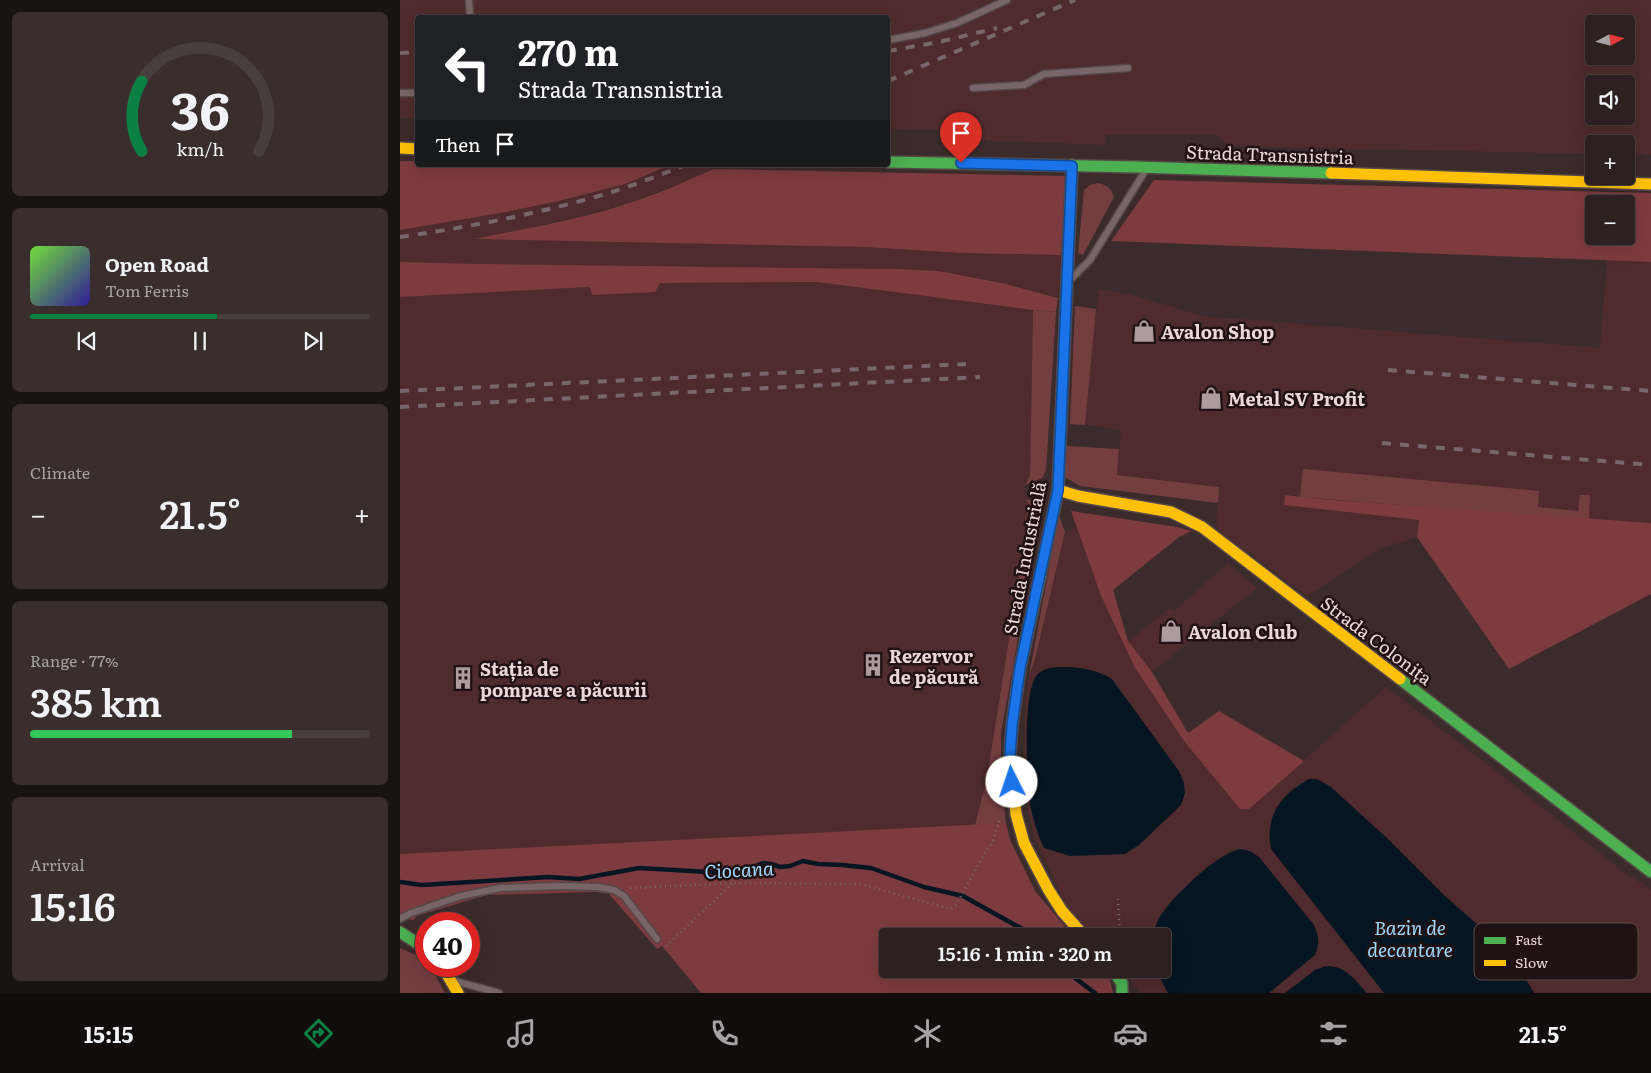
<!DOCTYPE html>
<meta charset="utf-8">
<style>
:root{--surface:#2d2020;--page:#392d2d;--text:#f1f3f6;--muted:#a7a3a5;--line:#483e3e;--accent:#0b8043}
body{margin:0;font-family:Literata,serif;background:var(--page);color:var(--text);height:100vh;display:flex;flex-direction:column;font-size:19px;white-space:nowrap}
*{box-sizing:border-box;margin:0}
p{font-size:16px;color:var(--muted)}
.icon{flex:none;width:28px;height:28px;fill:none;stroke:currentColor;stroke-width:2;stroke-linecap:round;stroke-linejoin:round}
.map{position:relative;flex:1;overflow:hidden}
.panel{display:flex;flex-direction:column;gap:12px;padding:12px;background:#191212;width:400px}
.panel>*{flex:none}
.hud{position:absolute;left:15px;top:15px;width:475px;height:152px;border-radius:5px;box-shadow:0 5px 20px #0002,0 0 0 1px var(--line);background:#202124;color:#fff;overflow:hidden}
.needle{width:32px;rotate:83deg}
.controls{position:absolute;left:1185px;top:15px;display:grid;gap:10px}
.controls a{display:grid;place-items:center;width:50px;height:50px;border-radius:5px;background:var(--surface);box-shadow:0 5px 20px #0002,0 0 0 1px var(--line);font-size:25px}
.speed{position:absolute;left:15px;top:912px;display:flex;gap:10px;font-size:25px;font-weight:700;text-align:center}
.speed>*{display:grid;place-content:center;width:65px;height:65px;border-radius:50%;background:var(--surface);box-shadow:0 5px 20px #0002,0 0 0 1px var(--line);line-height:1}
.speed .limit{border:8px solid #d22;background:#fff;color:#111}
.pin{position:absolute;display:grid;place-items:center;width:42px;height:42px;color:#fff;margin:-51px -21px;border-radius:50% 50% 50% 0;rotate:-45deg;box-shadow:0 0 5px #0007}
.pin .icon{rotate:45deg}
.me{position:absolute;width:55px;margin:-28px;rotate:356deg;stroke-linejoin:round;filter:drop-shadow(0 0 4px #0008)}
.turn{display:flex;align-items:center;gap:18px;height:105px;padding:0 20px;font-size:22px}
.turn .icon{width:65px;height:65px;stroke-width:2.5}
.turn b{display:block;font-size:35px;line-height:42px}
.then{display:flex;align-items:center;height:48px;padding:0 20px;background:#0003;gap:10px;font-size:19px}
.big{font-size:38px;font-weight:600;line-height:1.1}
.panel .card{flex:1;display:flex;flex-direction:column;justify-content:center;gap:8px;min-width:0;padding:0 18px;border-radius:8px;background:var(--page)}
.panel .dial{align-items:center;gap:0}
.dial svg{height:130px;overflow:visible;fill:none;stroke:var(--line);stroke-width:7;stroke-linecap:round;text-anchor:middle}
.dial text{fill:var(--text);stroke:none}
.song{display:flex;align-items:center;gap:15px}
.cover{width:60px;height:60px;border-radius:8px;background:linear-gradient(135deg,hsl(100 70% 55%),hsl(250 70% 35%))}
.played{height:5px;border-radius:2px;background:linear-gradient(90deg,var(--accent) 55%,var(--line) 55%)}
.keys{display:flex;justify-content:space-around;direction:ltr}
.heat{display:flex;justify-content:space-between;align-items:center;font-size:28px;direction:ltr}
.charge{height:8px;border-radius:4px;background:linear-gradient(90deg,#34c759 77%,var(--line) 0)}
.trip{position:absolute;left:479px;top:928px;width:292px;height:50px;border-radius:5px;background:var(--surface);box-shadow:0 5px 20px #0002,0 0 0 1px var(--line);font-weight:600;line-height:50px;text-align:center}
.tabs{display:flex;height:80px;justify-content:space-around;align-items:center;background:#120d0d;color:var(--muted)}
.tabs .icon{width:35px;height:35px}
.tabs .current{color:var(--accent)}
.tabs b{font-size:22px;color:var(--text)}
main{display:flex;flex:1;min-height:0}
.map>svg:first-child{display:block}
.built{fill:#4f2b2d;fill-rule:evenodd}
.green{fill:#743e41}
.forest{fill:#7d3b3f;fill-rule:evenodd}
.water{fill:#051622}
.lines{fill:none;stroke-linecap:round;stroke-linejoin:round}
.stream{stroke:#051622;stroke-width:4.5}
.lane-casing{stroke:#564848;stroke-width:9}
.fast-casing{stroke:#564848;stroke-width:14}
.slow-casing{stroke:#564848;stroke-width:14}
.path{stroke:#786768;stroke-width:2.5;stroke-dasharray:1 4;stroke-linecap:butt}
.lane{stroke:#786666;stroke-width:6}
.fast{stroke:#4caf50;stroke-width:11}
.slow{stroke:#ffc107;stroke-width:11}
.rail{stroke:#786768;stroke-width:4;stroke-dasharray:9 9;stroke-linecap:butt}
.route-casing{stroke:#114b97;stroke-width:12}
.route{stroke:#1a73e8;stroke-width:9}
.labels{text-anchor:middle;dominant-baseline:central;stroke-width:5;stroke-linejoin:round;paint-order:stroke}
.street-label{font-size:18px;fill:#ecd7d7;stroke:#201212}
.poi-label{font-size:18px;font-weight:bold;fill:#ecd7d7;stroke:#201212;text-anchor:start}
.water-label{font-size:19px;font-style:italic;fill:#9fd9fe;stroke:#201212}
.key{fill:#201212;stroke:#5d4d4d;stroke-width:1}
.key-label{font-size:14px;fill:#ecd7d7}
</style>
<main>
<section class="panel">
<div class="card dial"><svg viewBox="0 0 100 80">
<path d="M14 69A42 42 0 1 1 86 69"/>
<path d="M14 69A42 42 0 0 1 14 26" stroke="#0b8043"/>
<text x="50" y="56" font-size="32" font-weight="700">36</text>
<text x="50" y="72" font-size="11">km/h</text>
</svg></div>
<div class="card">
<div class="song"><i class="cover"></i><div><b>Open Road</b><p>Tom Ferris</p></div></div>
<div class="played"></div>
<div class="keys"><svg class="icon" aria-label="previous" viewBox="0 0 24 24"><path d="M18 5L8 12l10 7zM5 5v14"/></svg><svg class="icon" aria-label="pause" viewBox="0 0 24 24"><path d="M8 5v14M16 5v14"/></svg><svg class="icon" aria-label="next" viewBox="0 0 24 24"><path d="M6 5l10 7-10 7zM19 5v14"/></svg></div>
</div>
<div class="card"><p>Climate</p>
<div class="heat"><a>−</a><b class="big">21.5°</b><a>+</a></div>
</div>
<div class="card"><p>Range · 77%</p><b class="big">385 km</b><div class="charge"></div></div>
<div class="card"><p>Arrival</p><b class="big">15:16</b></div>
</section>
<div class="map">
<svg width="1251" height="993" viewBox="0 0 1251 993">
<rect width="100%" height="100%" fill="#3c2b2b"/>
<g class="built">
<path d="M0 0H1251V155L1226 154V144H1194V154L830 146 816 135H706V145L549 139 548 130 488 129V18H18L17 118H0ZM1194 24H1226V56H1194ZM1194 84H1226V116H1194Z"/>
<path d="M271 165H322L287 181 228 203 160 221 78 239 465 247 560 253 661 255 658 298 606 284 539 271 497 269 81 264 0 262V230L101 213 159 201 225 184Z"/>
<path d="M1207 260 1251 262V523L885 495V505L1019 520 1017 537 982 548 907 596 858 560 850 552 847 554 819 533 816 522 819 487 717 475 721 430 685 425 694 328 699 289 729 294 803 316 1200 348Z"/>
<path d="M417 282 633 310 630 477 625 485 626 499 630 505 587 778 575 825 0 854V297L191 287 192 295 260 283Z"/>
<path d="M676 527 701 596 735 668 784 741 840 809H849L986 687 1090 766 1225 873 1251 889V993H740L721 969H762V936H692L667 907 634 837 624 794 625 700 629 676 635 659 665 532Z"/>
<path d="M828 563 857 588 752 672 728 641 770 608 774 611Z"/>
</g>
<g class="green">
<path d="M698 183C707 185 711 188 714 197L683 255 678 253 684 190 690 185Z"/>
<path d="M675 306 696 309 685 425 670 424Z"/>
<path d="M633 310 656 312 646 471 642 478 625 485 630 476Z"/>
<path d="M667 446 719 449 717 475 819 487 818 503 680 486 665 477Z"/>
<path d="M903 469 1139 491 1138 507 1178 511 1180 495H1190L1189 520 900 497Z"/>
<path d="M626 499 639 503 624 604 601 733V785L606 823 575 825 587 778 630 506Z"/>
<path d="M659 515 665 532 635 659 629 676Z"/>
<path d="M0 948 18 956 26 964V966H29L33 971 45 993H0Z"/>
</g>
<g class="forest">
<path d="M0 161H17L18 165 268 166 225 184 159 201 101 213 0 230Z"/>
<path d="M314 169 665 176 661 255 560 253 465 247 75 239C126 228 179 220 229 203 258 194 286 181 314 169Z"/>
<path d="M754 180 1251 193V262L711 241ZM1194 204H1226V236H1194Z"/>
<path d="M0 262 81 264 497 269 539 271 606 284 658 298 656 312 633 310 417 282 260 283 255 292 192 295 190 287 0 297Z"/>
<path d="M885 495 921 499 1251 523V594L1109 669 1017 537 1019 520 884 505Z"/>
<path d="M671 511 777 527 792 531 779 537 713 590 728 641 752 672 788 733 819 711 904 761 849 809H840L784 741 735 668 701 596Z"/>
<path d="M606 823 610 840 635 891 673 936H488V969H700L710 980 713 993H301L262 946 257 949 209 894 196 892 86 895 17 916 13 920 0 918V854Z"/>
</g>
<g class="water">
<path d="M670 667C686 668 699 671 712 679L779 771 784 783 785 793 781 805 739 845 725 854 670 856 644 848C637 833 633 819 630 804 627 780 622 692 637 675 645 666 659 667 670 667Z"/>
<path d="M909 779H917L931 787 988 839 1045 896 1103 947 1120 969 1134 993H984L871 849C865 816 880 795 909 779Z"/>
<path d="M840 849 850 851 859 857 914 925C919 937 920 943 915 955L869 993H768L755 969H762V936H752C754 930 756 924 759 918 771 898 817 853 840 849Z"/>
<path d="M926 966C945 965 955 980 967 993H885L915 970Z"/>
</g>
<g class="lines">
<g class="stream">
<path d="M0 882 22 885 148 877 179 879 239 868 325 873 343 871 363 863 371 864 380 867 390 866 403 861 418 864 442 865 471 868 524 887 563 896 635 936"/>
<path d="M663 969 695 993"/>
</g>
<defs>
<g id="lane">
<path d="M69 0 70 18"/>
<path d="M488 40 525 33 557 23 607 0"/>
<path d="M573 88 624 85 644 74 728 68"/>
<path d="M0 93H18"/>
<path d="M672 278 690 260 745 171"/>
<path d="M0 919 11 913 61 896 100 888 157 886 198 887 214 890 224 896 257 939"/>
<path d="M55 981 99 993"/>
</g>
<g id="fast">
<path d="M488 162 736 167 931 173"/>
<path d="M640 576 658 490 672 165"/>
<path d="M1000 679 1251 872"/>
<path d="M0 932 26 949"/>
<path d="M712 969 722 983V993"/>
</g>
<g id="slow">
<path d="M0 148 18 149"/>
<path d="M931 173 1251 184"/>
<path d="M658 490 678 496 771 512 802 527 1000 679"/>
<path d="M640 576 620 668 612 726 610 756 616 814 624 843 648 889 662 911 684 936"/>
<path d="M42 966 58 993"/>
</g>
</defs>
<use href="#lane" class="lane-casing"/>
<use href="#fast" class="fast-casing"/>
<use href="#slow" class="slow-casing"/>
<g class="path">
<path d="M230 888 337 883 460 884 551 909 556 905 587 849C597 839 594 831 600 820"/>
<path d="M718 899 720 936"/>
<path d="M266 946 333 883"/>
</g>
<use href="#lane" class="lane"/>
<use href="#fast" class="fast"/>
<use href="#slow" class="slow"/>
<g class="rail">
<path d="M488 51 539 42 597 28"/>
<path d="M0 53 18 52"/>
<path d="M488 81 675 0"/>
<path d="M0 237C63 228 126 216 188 199 222 190 254 177 286 165"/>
<path d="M988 370 1251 391"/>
<path d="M0 391 566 364"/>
<path d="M0 407 580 377"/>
<path d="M982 443 1251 465"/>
</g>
</g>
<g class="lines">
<defs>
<path id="route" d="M561 163 672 166 658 490 620 668 612 726 610 756 612 782"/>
</defs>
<use href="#route" class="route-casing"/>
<use href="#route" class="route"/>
</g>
<defs>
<symbol id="shop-bare" viewBox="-9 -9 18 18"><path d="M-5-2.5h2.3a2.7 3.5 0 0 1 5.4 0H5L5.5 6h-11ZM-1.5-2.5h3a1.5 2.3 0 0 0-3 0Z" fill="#ae9b9b" stroke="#201212" stroke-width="2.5" paint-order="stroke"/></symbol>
<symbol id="building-bare" viewBox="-9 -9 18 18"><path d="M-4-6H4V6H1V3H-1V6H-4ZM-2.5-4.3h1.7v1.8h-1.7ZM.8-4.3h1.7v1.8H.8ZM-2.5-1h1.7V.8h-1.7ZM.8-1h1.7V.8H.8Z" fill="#ae9b9b" stroke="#201212" stroke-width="2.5" paint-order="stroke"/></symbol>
</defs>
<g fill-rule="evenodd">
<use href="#shop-bare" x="728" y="315" width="32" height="32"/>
<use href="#shop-bare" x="795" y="382" width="32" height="32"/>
<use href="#shop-bare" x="755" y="615" width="32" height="32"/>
<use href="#building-bare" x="457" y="649" width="32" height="32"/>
<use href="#building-bare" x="47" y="662" width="32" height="32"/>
</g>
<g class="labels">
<g class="street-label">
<text transform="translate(870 154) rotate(2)">Strada Transnistria</text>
<text transform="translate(624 558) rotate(-79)">Strada Industrială</text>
<text transform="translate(977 640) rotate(37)">Strada Colonița</text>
</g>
<g class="poi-label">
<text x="761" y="331">Avalon Shop</text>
<text x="828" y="398">Metal SV Profit</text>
<text x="788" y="631">Avalon Club</text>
<text x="489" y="655">Rezervor<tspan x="489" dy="21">de păcură</tspan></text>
<text x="80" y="668">Stația de<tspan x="80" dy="21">pompare a păcurii</tspan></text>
</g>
<g class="water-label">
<text transform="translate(339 869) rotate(-3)">Ciocana</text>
<text x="1010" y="927">Bazin de<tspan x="1010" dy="22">decantare</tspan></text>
</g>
</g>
<rect x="1074" y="923" width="164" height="57" rx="8" class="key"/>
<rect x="1084" y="937" width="22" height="7" fill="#4caf50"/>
<rect x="1084" y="960" width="22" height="6" fill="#ffc107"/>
<g class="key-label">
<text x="1115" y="945">Fast</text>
<text x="1115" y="968">Slow</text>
</g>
</svg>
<div class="controls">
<a><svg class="needle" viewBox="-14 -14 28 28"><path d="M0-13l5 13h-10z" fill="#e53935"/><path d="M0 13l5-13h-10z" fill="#a7a3a5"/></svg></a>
<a><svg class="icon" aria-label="sound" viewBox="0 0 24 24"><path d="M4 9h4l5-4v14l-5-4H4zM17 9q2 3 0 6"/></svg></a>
<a>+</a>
<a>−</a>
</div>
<div class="speed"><div class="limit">40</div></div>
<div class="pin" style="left:561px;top:163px;background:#d93025"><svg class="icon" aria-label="arrive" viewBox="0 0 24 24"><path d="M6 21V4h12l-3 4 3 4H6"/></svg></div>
<svg class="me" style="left:612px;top:782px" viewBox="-20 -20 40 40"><circle r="19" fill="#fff"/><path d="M0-13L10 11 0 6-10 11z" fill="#1a73e8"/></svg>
<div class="trip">15:16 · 1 min · 320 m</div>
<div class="hud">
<div class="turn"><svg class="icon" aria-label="left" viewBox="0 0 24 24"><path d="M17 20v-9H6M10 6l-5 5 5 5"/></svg><div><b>270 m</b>Strada Transnistria</div></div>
<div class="then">Then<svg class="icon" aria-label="arrive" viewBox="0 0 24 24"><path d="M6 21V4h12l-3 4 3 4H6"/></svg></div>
</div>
</div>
</main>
<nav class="tabs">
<b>15:15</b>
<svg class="icon current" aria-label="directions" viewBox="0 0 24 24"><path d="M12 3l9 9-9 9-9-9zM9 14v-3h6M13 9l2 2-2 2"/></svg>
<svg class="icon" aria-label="music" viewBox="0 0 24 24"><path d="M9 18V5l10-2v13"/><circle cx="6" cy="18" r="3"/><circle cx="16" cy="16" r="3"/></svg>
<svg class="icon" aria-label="phone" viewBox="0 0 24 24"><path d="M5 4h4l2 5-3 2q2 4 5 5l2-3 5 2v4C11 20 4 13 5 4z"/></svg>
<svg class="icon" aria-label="climate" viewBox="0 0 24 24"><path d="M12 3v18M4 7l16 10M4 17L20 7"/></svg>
<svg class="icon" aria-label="car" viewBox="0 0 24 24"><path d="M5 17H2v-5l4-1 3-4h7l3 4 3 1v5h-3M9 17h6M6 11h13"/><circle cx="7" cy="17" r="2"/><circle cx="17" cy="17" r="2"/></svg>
<svg class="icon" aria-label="filters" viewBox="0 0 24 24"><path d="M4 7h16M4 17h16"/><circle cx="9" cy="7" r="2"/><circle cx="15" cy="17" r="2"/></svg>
<b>21.5°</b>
</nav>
